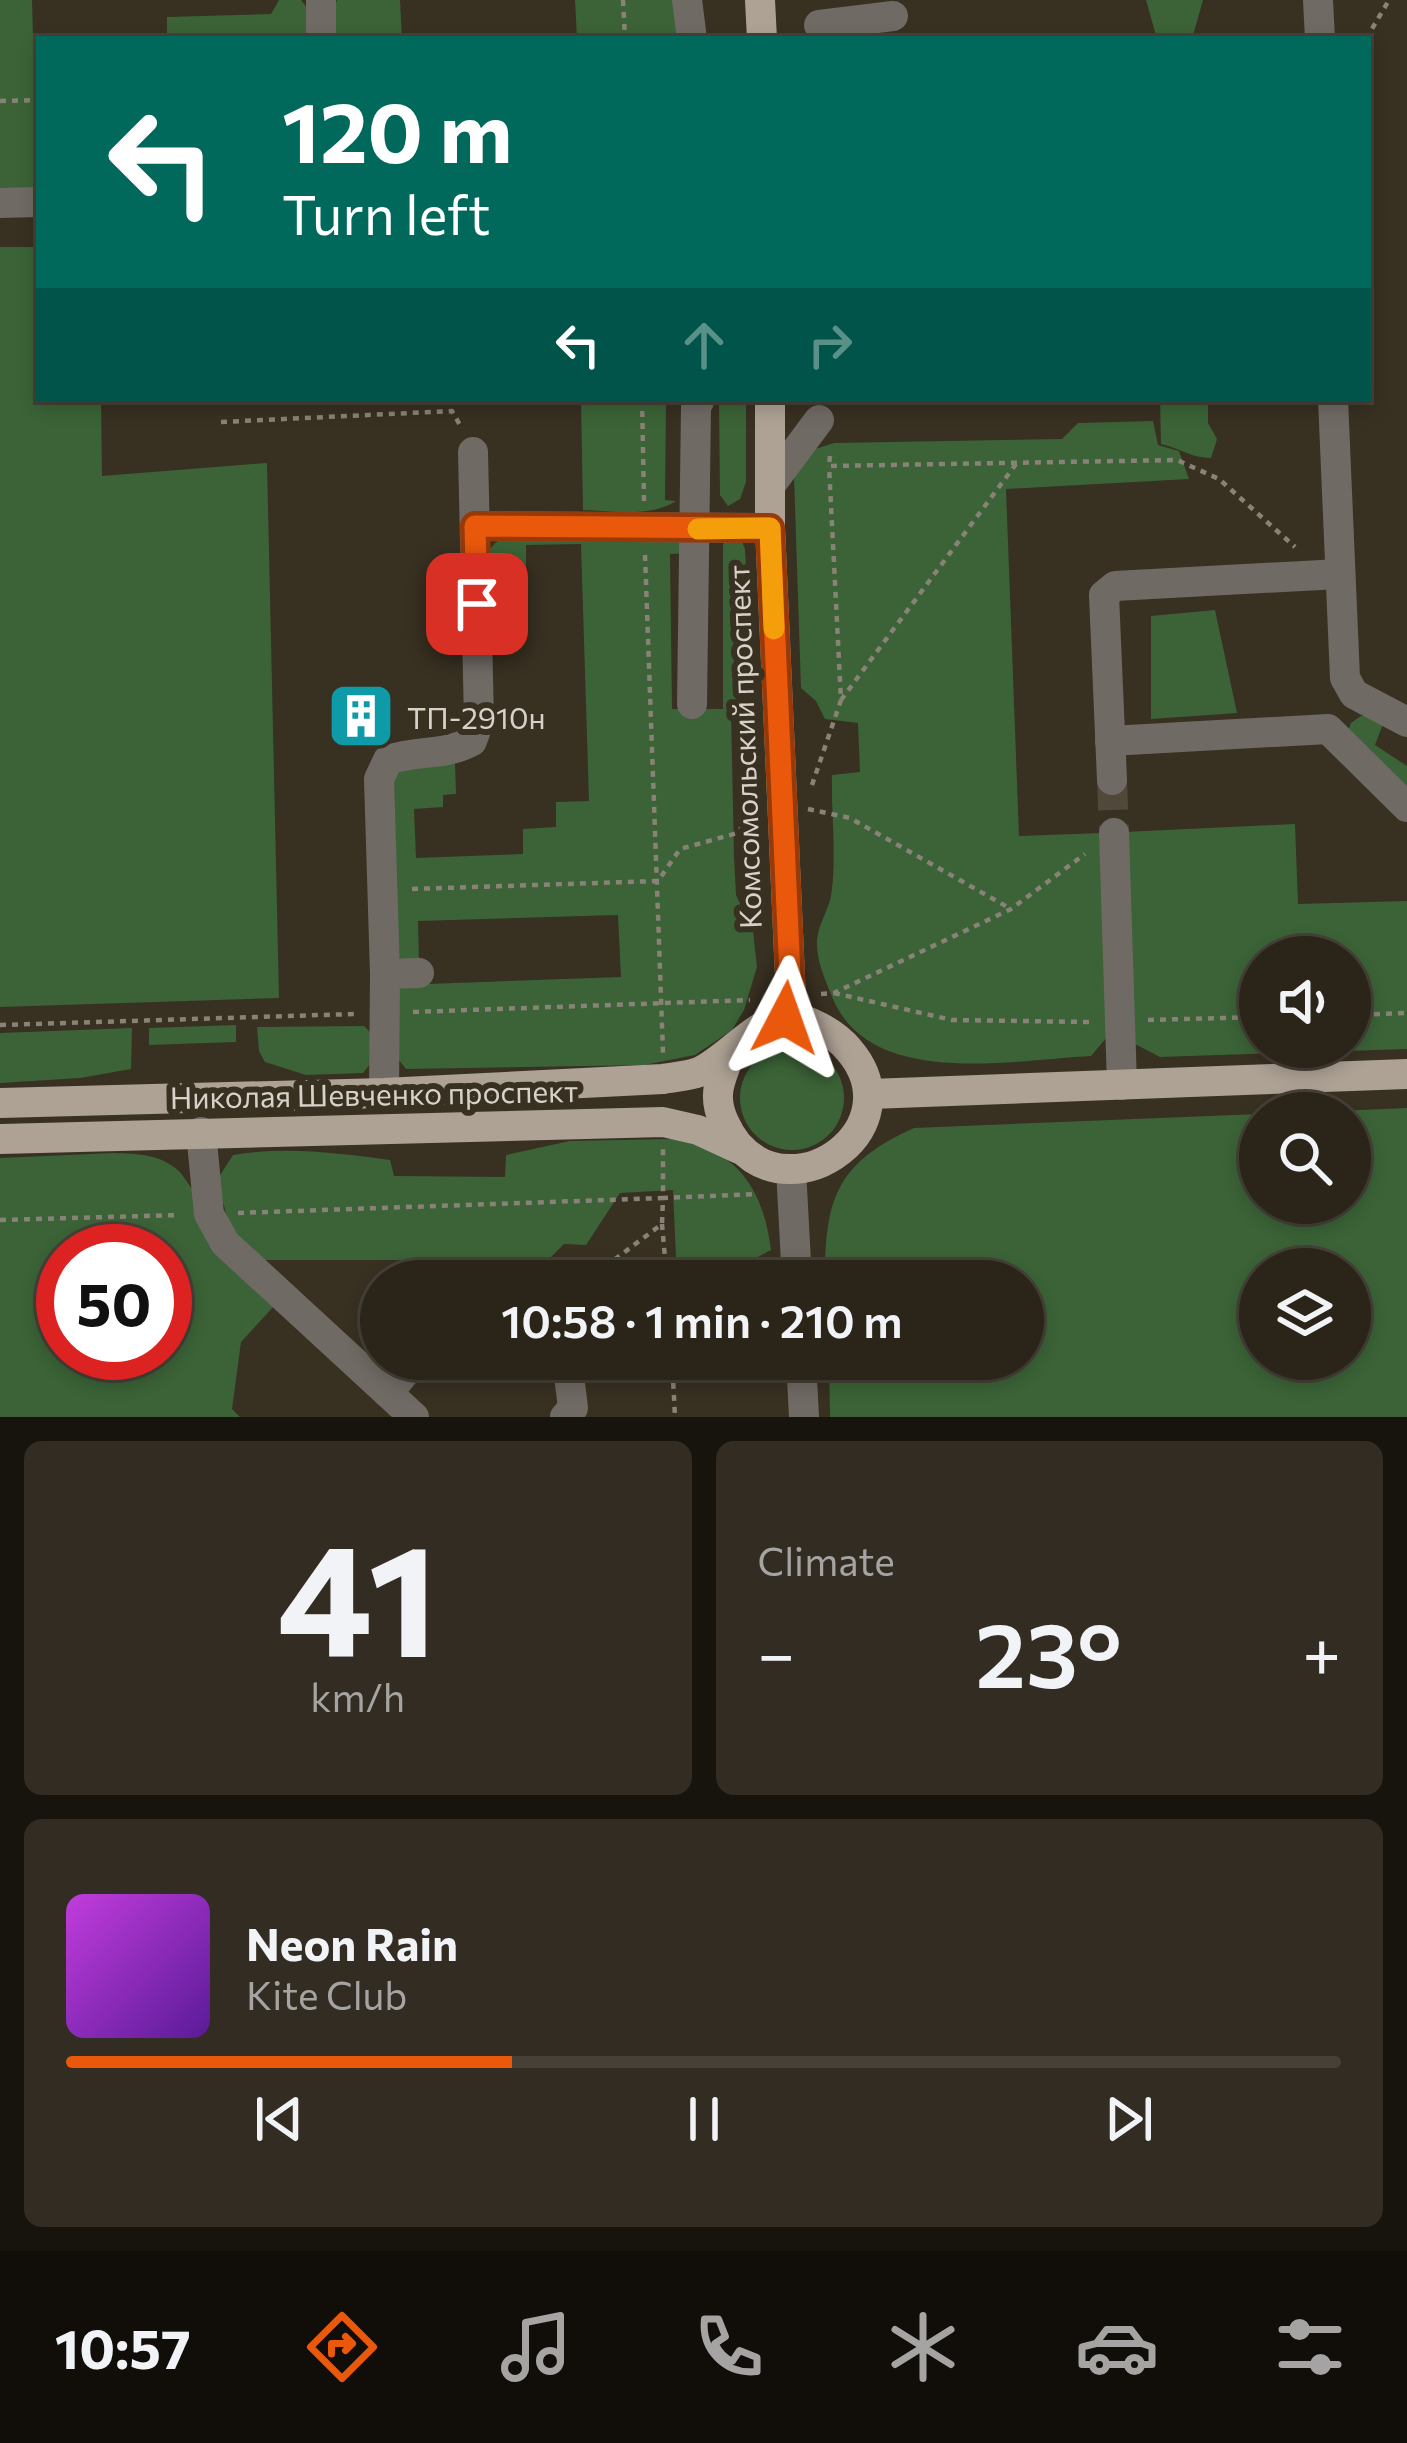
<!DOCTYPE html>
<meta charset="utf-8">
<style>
:root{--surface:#2a2419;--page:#322c22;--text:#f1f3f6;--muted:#a5a4a2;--line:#464138;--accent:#ea580c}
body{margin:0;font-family:Commissioner,sans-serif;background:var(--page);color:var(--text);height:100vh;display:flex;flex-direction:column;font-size:45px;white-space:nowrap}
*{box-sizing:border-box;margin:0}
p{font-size:39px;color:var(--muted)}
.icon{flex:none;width:66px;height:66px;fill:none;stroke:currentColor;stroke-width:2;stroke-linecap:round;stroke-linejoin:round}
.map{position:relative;height:1417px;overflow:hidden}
.sheet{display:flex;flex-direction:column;gap:24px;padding:24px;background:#17140e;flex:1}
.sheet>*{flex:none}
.banner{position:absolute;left:36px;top:36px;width:1335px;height:366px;border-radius:0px;box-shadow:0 6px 18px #0003,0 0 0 3px var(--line);background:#00695c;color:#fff;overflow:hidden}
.tools{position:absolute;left:1239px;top:936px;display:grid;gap:24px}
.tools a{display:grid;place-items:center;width:132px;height:132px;border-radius:50%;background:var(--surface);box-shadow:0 6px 18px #0003,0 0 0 3px var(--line);font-size:60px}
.speed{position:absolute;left:36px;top:1224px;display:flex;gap:24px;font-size:60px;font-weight:700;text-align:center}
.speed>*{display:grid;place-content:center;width:156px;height:156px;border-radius:50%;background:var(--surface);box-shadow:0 6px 18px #0003,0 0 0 3px var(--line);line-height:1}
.speed .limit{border:18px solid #d22;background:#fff;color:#111}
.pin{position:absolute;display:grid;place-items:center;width:102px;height:102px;color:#fff;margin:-51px;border-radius:24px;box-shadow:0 6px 18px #0006}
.me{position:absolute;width:132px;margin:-66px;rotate:4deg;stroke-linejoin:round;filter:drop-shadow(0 0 9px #0008)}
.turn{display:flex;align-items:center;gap:42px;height:252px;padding:0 48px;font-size:54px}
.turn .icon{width:156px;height:156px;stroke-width:2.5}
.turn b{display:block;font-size:84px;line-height:102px}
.lanes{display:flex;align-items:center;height:114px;padding:0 48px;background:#0003;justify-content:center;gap:60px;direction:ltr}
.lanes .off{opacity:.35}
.big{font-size:90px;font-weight:600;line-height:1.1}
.sheet .widget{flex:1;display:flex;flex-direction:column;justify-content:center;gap:18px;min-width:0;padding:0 42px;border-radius:18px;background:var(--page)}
.sheet .dial{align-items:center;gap:0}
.dial b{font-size:156px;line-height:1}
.song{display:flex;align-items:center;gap:36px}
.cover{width:144px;height:144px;border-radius:18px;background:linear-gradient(135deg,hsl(290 70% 55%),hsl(270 70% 35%))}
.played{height:12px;border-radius:6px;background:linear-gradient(90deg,var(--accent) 35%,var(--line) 35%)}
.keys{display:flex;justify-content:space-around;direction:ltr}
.heat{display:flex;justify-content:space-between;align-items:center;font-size:66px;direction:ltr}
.sheet .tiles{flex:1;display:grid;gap:24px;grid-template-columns:1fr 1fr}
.widget:last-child{grid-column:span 2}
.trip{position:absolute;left:360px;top:1260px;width:684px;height:120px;border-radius:60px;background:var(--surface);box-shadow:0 6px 18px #0003,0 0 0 3px var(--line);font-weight:600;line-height:120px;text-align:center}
.tab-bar{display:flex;height:192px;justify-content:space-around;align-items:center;background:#110e0a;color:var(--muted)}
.tab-bar .icon{width:84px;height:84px}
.tab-bar .current{color:var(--accent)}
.tab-bar b{font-size:54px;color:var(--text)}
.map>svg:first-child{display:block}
.green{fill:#3b6337;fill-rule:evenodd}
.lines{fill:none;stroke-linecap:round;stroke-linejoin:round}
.minor-tunnel{stroke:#50483a;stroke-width:30;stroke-dasharray:30 15;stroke-linecap:butt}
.path{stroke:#898276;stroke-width:4.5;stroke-dasharray:6 6;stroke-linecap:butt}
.minor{stroke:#706a64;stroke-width:30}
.major{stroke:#aea295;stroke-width:30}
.route-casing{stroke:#983908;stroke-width:30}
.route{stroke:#ea580c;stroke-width:21}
.slow{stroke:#f59e0b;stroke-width:21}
.labels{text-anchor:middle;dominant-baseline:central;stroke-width:12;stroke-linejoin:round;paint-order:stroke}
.poi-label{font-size:30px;fill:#d7d2c9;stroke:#383021;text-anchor:start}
.street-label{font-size:30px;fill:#d7d2c9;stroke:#383021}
</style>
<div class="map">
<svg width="1407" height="1417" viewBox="0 0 1407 1417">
<rect width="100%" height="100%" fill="#383021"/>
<g class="green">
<path d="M0 0H32L34 75 39 76V190L0 191Z"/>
<path d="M279 0H301L307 8 308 39H167V17L271 14Z"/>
<path d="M337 0H400L402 39H332L331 15Z"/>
<path d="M575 0H675L677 39H577Z"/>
<path d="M1146 0H1203L1192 39H1157Z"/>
<path d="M0 247H39V399H101L102 476 267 463 279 998 0 1007Z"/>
<path d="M581 399H666L665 500 676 501C650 518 613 511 583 510Z"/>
<path d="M719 399H746V482L740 499 728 506 720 495Z"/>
<path d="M1160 399H1208V423L1217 439 1211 458C1191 458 1180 448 1161 444Z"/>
<path d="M1153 421 1158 445 1179 451 1189 479 1006 489 1019 836 1102 833 1108 1036 1091 1056C1011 1060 866 1090 831 994 824 977 816 959 817 940 818 925 828 911 831 896 837 858 831 814 832 775L860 772 858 723 825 719 816 701 801 688 794 476 812 450 834 443 1062 439 1078 423Z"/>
<path d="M726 532 739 534 745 549 751 670 731 711 734 857 736 895 753 931 757 967 744 1010 732 1030 695 1055 644 1065 406 1069 398 1059 395 992 400 985 621 977 618 915 418 921 419 962H403L395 952 392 774 399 767 455 763 456 794 443 795V807L414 809 416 858 523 854V829L556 827V802L589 801 581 544 526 545V576H488C487 559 485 547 503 538L683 536 697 553 670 554 672 709H723V545Z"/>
<path d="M1215 610 1237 713 1151 719V616Z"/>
<path d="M1361 716H1376L1383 724 1375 745 1407 766V793L1347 733 1351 723Z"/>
<path d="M1295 824 1298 904 1407 901V1049L1160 1057 1135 1044 1124 832ZM1260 957H1350V1047H1260Z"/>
<path d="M236 1025V1042L149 1045V1028Z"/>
<path d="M364 1026 373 1035 371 1063 363 1073 306 1075 265 1062 259 1051 257 1027Z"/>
<path d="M132 1028 131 1069 80 1078 0 1083V1033Z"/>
<circle cx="792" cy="1098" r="52"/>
<path d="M1407 1108V1417H830L829 1359H1023V1281H825C825 1199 836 1163 914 1128L1260 1114V1203H1350V1113H1291ZM1260 1269H1350V1359H1260Z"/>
<path d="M671 1139C736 1148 763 1187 771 1250L750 1261 676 1258 673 1190 620 1193 586 1245 564 1244 546 1262 444 1268 429 1281 406 1260H257L230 1228 217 1180 233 1155C287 1146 337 1153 390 1160L394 1176 505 1177 506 1155 570 1141Z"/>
<path d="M114 1153C140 1154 160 1154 180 1172L275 1305 241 1342 232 1409 240 1417H0V1158ZM63 1251H165V1353H63Z"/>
</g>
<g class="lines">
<path class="minor-tunnel" d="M1112 780 1114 833"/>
<g class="path">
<path d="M623 0 625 39"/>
<path d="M1366 39 1389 0"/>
<path d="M0 101 39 100"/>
<path d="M642 399 644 501"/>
<path d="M221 422 452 411 460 425"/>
<path d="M830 456 829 466 1177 460 1219 479 1295 547"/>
<path d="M645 555 663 1053"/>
<path d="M841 700 1016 464"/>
<path d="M812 785 841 700 829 466"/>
<path d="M808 809 850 818 1011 909"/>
<path d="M412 889 658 881 680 849 741 832V811H756"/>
<path d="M834 993 952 1020 1089 1022"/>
<path d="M821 994 834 993 1011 909 1085 854"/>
<path d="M413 1012 750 1000"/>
<path d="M1350 1015 1407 1013"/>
<path d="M1148 1020 1260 1017"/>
<path d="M0 1025 354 1014"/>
<path d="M238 1213 663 1198V1148"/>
<path d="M0 1220 179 1215"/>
<path d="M662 1224 667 1281"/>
<path d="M586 1281 662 1224 663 1198 758 1194"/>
<path d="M672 1359 675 1417"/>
</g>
<g class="minor">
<path d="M687 0 692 39"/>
<path d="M1318 0 1320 39"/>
<path d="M819 25 893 16"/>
<path d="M321 39V0"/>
<path d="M0 203 39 202"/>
<path d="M1333 399 1345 678 1354 694 1407 722"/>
<path d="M772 483 819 420"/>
<path d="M475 526 770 528"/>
<path d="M692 704 696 407 700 399"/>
<path d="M1110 741 1328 729 1407 807"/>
<path d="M1112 780 1104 595 1115 586 1339 574"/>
<path d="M1114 833 1122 1085"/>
<path d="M385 974 419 973"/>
<path d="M384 1093 385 974 379 779 388 760C419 749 443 757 472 741L479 721 473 452"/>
<path d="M201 1132 209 1214 225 1243 414 1417"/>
<path d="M791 1169 797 1281"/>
<path d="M750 1274 797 1273"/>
<path d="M801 1359 804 1417"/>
<path d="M388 1393 416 1359"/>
<path d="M565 1417 573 1408 567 1359"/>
</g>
<g class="major">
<path d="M760 0 762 39"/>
<path d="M770 399V528L791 999 785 1018"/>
<path d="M870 1094 1407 1074"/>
<path d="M0 1103 384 1093 663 1079C674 1077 689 1076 699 1072 726 1060 755 1022 785 1018 806 1016 836 1034 849 1050 914 1126 797 1212 738 1145 728 1133 717 1112 718 1095 718 1081 727 1064 731 1051"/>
<path d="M0 1139 663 1122 698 1130 739 1149"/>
</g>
</g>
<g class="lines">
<defs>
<path id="route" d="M477 604 475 526 770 528 791 998 785 1018"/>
</defs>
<use href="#route" class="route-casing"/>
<use href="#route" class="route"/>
<path class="slow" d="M698 529 770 528 774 629"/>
</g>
<defs>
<symbol id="building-square" viewBox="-11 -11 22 22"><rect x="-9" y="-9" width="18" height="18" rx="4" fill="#0f9aa8" stroke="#383021"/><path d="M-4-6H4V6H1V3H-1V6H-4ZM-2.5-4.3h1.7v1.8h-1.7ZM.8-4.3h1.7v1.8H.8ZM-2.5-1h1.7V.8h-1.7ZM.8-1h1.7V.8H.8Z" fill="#fff"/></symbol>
</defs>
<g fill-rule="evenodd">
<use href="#building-square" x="323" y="678" width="76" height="76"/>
</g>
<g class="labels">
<g class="poi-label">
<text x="407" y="716">ТП-2910н</text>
</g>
<g class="street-label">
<text transform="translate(743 747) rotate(-92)">Комсомольский проспект</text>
<text transform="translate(374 1093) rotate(-1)">Николая Шевченко проспект</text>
</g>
</g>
</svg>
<div class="tools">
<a><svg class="icon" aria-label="sound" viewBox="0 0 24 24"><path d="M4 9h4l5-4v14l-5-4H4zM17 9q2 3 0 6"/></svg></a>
<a><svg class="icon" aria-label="search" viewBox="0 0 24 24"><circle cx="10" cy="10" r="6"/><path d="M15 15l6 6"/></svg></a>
<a><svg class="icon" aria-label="layers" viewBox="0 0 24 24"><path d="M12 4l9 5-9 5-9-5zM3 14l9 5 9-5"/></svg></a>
</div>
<div class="speed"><div class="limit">50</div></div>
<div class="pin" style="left:477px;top:604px;background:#d93025"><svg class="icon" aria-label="arrive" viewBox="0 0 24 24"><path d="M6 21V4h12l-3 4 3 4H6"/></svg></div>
<svg class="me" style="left:785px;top:1018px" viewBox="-20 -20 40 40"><path d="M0-17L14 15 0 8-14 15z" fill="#ea580c" stroke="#fff" stroke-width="4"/></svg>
<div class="trip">10:58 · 1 min · 210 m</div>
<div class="banner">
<div class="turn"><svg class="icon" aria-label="left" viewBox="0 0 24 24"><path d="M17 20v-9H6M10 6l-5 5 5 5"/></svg><div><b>120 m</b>Turn left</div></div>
<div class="lanes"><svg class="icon" aria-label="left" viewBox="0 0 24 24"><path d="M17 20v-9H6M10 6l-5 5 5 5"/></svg><svg class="icon off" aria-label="ahead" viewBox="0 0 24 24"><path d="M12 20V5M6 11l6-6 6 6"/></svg><svg class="icon off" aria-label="right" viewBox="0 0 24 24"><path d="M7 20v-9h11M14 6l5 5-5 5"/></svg></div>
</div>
</div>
<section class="sheet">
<div class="tiles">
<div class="widget dial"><b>41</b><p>km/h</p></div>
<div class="widget"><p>Climate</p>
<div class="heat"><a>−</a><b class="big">23°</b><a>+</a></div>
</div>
<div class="widget">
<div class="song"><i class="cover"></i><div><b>Neon Rain</b><p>Kite Club</p></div></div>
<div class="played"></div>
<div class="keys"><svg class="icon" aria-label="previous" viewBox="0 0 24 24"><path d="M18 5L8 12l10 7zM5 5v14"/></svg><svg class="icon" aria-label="pause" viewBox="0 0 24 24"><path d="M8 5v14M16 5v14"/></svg><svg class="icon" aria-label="next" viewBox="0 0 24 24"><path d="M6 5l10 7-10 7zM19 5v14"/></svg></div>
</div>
</div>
</section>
<nav class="tab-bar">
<b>10:57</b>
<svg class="icon current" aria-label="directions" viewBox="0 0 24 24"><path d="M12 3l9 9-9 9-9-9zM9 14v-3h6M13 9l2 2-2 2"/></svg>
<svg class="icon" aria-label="music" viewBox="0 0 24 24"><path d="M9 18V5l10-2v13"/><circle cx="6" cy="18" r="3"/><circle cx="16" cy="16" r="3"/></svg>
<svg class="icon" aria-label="phone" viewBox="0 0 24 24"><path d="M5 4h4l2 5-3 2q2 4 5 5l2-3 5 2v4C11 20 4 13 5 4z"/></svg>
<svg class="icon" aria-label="climate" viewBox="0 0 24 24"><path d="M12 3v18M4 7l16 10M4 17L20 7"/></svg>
<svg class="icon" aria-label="car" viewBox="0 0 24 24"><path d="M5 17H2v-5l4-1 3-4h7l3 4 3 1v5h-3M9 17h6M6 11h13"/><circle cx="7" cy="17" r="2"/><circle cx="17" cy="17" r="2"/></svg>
<svg class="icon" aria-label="filters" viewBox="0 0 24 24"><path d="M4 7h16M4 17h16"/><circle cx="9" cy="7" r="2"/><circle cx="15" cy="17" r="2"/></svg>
</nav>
